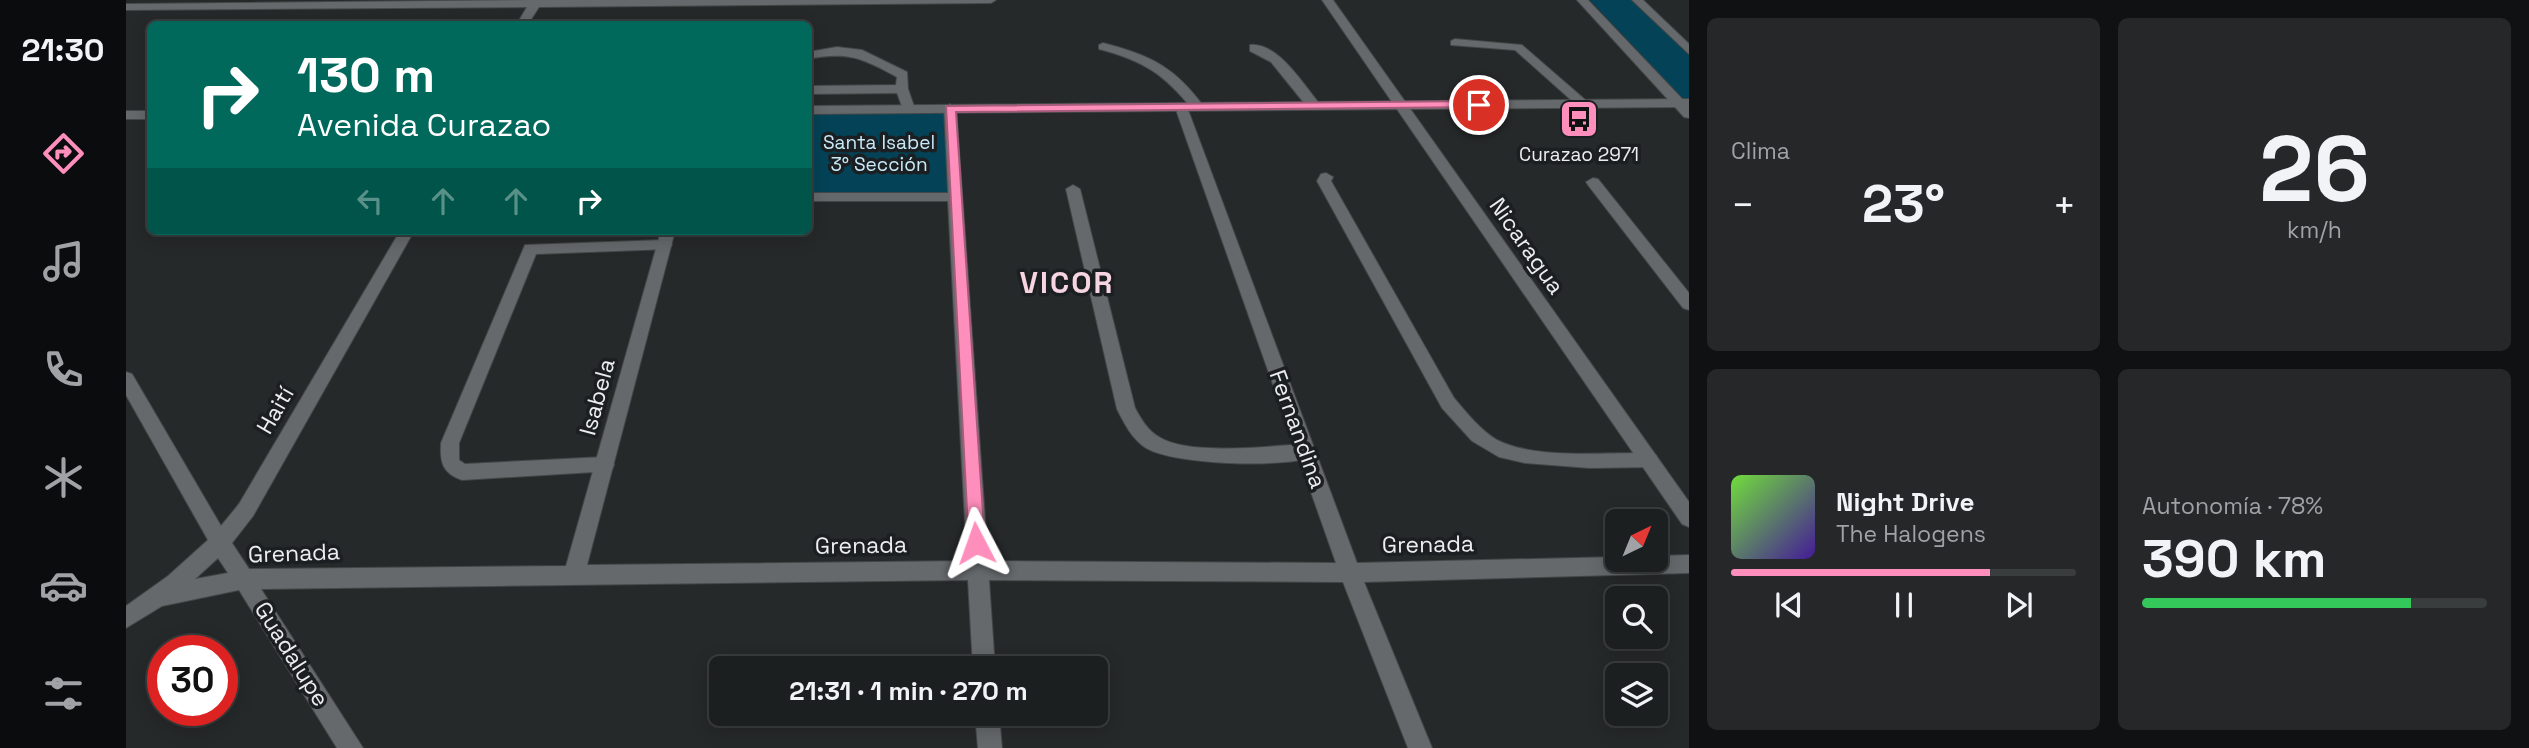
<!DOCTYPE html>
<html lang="es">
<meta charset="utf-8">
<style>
:root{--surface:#1c1f20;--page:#252729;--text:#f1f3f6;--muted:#a0a2a5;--line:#3a3d3e;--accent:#fe8ebb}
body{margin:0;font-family:"Space Grotesk",sans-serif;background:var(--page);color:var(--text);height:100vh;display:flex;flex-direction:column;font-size:26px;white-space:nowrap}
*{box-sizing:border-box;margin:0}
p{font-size:23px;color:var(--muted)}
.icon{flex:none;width:38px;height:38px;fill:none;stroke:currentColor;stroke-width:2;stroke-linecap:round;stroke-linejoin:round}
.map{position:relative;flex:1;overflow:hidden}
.details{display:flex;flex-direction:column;gap:18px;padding:18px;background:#0f1112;width:840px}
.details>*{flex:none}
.guide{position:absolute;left:21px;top:21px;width:665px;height:214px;border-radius:10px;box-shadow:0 4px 18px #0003,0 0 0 2px var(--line);background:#00695c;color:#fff;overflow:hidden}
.needle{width:46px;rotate:43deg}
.tools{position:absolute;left:1479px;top:509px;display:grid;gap:14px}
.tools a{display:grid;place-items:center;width:63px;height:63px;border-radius:10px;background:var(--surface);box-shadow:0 4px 18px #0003,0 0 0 2px var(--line);font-size:35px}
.speed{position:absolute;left:21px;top:635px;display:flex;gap:14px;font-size:35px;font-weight:700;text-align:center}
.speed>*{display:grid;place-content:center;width:91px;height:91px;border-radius:50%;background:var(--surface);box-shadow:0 4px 18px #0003,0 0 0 2px var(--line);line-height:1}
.speed .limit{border:10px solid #d22;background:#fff;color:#111}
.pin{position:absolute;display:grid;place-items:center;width:60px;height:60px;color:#fff;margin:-30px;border:4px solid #fff;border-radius:50%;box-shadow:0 2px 7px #0007}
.me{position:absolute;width:77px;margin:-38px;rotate:356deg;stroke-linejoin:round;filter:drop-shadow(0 0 5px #0008)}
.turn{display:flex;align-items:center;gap:24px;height:147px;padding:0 35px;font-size:32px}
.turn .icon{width:91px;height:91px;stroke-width:2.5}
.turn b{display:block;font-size:49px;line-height:60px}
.lanes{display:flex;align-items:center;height:66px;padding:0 35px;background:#0003;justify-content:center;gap:35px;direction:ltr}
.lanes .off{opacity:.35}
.big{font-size:52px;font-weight:700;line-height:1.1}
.details .card{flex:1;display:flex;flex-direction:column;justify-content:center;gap:10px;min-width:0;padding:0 24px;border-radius:10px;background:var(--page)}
.details .dial{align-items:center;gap:0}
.dial b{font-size:91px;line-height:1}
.song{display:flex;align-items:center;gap:21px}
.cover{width:84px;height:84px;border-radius:10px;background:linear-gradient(135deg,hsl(100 70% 55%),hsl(260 70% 35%))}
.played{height:7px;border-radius:4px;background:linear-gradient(90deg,var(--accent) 75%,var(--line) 75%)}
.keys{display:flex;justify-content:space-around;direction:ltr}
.heat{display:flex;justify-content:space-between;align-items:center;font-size:38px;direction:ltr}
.charge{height:10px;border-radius:5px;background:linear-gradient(90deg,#34c759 78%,var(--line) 0)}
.details .tiles{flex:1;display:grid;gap:18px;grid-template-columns:repeat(2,1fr)}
.trip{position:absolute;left:583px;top:656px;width:399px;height:70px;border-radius:10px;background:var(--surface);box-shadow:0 4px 18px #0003,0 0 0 2px var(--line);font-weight:700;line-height:70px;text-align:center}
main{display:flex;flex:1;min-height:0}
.tab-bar{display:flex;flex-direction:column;width:126px;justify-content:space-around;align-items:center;background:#0b0c0d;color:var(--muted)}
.tab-bar .icon{width:49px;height:49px}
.tab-bar .current{color:var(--accent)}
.tab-bar b{font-size:32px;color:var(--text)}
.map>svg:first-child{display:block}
.green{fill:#044357}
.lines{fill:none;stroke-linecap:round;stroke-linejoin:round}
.service-casing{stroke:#444748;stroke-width:2}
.minor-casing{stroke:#444748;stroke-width:2}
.tertiary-casing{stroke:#444748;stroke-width:2}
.service{fill:#65696b;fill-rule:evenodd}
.minor{fill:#65696b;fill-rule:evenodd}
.tertiary{fill:#65696b;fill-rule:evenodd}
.route{fill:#fe8ebb;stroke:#a55c7a;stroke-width:2}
.labels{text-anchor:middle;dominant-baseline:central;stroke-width:7;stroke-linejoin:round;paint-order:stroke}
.far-park-label{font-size:19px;fill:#c7e9f8;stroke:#1c1f21}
.far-poi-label{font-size:19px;fill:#ebedee;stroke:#1c1f21}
.street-label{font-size:23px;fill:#ebedee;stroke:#1c1f21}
.district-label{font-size:30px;font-weight:bold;letter-spacing:2px;fill:#f6d5e0;stroke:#1c1f21}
</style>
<main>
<nav class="tab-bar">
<b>21:30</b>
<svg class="icon current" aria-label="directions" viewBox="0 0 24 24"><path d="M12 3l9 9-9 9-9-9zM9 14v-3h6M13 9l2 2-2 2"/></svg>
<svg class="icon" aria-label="music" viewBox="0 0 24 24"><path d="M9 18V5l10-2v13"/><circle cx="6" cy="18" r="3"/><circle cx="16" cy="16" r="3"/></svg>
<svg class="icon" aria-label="phone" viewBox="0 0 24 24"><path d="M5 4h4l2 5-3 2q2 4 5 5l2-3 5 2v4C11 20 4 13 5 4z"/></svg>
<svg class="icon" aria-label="climate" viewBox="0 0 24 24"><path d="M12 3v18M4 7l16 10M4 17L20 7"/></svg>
<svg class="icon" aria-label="car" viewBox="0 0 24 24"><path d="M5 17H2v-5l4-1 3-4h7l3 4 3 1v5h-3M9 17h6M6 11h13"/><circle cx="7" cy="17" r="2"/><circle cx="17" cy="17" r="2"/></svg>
<svg class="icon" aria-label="filters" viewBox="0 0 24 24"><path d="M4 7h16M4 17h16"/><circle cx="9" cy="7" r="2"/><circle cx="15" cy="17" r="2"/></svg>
</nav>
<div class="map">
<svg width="1563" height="748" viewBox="0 0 1563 748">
<rect width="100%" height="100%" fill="#26292a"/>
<g class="green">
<path d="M1464 0H1505L1563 54V98H1556Z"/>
<path d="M818 113 824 192H683L682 114Z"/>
</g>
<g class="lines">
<defs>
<g id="service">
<path d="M1329 39 1396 45 1464 104 1453 107 1389 50 1325 45V41Z"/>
<path d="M977 43C1024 55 1049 67 1078 107L1067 110C1038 74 1018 61 973 49V45Z"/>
<path d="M1124 45C1152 42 1177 84 1193 103V109H1183L1145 62 1124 51Z"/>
<path d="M711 47 736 50 781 72 782 89 789 109 788 112H778L771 93 682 94V86L770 85 771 77C736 58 722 51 682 59V52Z"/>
<path d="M1200 173 1207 177 1205 181 1328 398C1341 413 1354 430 1371 440 1410 460 1480 452 1523 453L1530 455 1533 461 1530 467 1464 468 1399 463 1373 457 1346 441 1316 408 1191 181 1195 174Z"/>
<path d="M1467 178 1472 179 1563 293V310L1557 308 1462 185 1460 182Z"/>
<path d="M947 185 954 189 1009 408C1015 419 1022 431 1033 437 1063 456 1144 446 1180 444L1187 447 1189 452 1187 457C1156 468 1048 465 1020 448 1006 439 998 423 991 409L940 189Z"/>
<path d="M538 240 543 241 546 245 543 249 410 254 333 443V460L339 464 478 457 485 459 488 465 485 471 336 480C316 473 314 462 315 443L399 245Z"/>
</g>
<g id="minor">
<path d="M406 0H870L865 3 413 7 402 24H391L401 7 0 10V4Z"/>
<path d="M1196 0H1207L1563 502V527L1556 524Z"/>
<path d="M1451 0H1462L1563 106V118L1558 117Z"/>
<path d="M1506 0H1517L1563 44V54Z"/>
<path d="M1055 103 1061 107 1231 563 1491 557V560H1530V556L1563 555V573L1238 582 1306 748H1282L1217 582 863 580 869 668H847L842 580 135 589 237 748H211L113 590 36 606 0 628V606L42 576 82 540 0 395V372L6 374 95 526 113 504 274 231H288L127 516 106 543 123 569 440 566 535 231H549L461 565 841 561 822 201H682V193H822L818 108 824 104 830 108 862 561 1210 563 1049 107ZM92 558 102 573 69 579Z"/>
<path d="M849 714H873L876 748H852Z"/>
</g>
<g id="tertiary">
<path d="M1563 99V107L682 114V106Z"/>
<rect x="0" y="111" width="24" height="8"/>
</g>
</defs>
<use href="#service" class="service-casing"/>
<use href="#minor" class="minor-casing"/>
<use href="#tertiary" class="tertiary-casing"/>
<use href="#service" class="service"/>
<use href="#minor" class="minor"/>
<use href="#tertiary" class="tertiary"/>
</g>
<path class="route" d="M1353 101 1359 105 1357 107 830 112 859 543 856 549 850 551 843 549 820 106Z"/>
<defs>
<symbol id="bus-square" viewBox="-11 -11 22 22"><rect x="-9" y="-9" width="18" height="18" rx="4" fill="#fe8ebb" stroke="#1c1f21"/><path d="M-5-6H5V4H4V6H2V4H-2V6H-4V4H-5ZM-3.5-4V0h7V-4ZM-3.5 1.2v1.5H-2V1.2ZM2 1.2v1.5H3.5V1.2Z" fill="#111"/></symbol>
</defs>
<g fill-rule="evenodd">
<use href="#bus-square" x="1431" y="97" width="44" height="44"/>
</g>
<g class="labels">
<g class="far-park-label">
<text x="753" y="142">Santa Isabel<tspan x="753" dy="22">3° Sección</tspan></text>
</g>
<g class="far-poi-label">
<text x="1453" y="154">Curazao 2971</text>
</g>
<g class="street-label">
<text transform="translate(1401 246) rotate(55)">Nicaragua</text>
<text transform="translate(471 397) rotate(-75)">Isabela</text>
<text transform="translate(149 410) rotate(-60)">Haití</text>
<text transform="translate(1172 429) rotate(70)">Fernandina</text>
<text transform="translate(1302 544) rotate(-1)">Grenada</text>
<text transform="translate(735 545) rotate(-1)">Grenada</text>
<text transform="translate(168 553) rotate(-2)">Grenada</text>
<text transform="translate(166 654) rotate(58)">Guadalupe</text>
</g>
<g class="district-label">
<text x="941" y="282">VICOR</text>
</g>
</g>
</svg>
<div class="tools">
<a><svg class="needle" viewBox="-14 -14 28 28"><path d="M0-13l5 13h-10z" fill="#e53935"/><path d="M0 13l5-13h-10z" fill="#a0a2a5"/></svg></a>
<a><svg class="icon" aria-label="search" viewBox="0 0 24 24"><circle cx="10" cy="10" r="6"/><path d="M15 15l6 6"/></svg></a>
<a><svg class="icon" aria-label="layers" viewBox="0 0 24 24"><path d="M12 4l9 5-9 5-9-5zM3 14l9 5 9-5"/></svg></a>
</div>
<div class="speed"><div class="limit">30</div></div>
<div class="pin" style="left:1353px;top:105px;background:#d93025"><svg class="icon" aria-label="arrive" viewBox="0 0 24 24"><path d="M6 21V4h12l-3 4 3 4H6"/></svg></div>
<svg class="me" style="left:850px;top:543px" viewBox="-20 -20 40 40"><path d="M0-17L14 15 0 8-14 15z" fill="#fe8ebb" stroke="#fff" stroke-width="4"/></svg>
<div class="trip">21:31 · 1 min · 270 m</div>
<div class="guide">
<div class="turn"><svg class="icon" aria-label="right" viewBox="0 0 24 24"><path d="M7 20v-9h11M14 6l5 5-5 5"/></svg><div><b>130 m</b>Avenida Curazao</div></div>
<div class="lanes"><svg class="icon off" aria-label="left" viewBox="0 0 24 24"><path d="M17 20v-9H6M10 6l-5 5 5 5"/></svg><svg class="icon off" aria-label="ahead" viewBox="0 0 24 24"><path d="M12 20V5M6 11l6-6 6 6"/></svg><svg class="icon off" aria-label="ahead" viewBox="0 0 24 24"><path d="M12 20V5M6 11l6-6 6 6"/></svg><svg class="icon" aria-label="right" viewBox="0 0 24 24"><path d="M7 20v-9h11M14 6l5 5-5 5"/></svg></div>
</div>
</div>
<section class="details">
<div class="tiles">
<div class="card"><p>Clima</p>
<div class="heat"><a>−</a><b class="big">23°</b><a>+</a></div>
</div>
<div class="card dial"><b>26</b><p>km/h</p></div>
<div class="card">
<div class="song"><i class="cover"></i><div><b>Night Drive</b><p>The Halogens</p></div></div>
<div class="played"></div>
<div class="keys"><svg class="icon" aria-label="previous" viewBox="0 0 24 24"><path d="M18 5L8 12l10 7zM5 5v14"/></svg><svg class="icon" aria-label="pause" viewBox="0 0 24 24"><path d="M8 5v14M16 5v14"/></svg><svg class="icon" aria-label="next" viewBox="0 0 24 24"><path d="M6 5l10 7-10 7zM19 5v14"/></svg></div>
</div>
<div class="card"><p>Autonomía · 78%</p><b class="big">390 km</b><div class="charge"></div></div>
</div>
</section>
</main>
